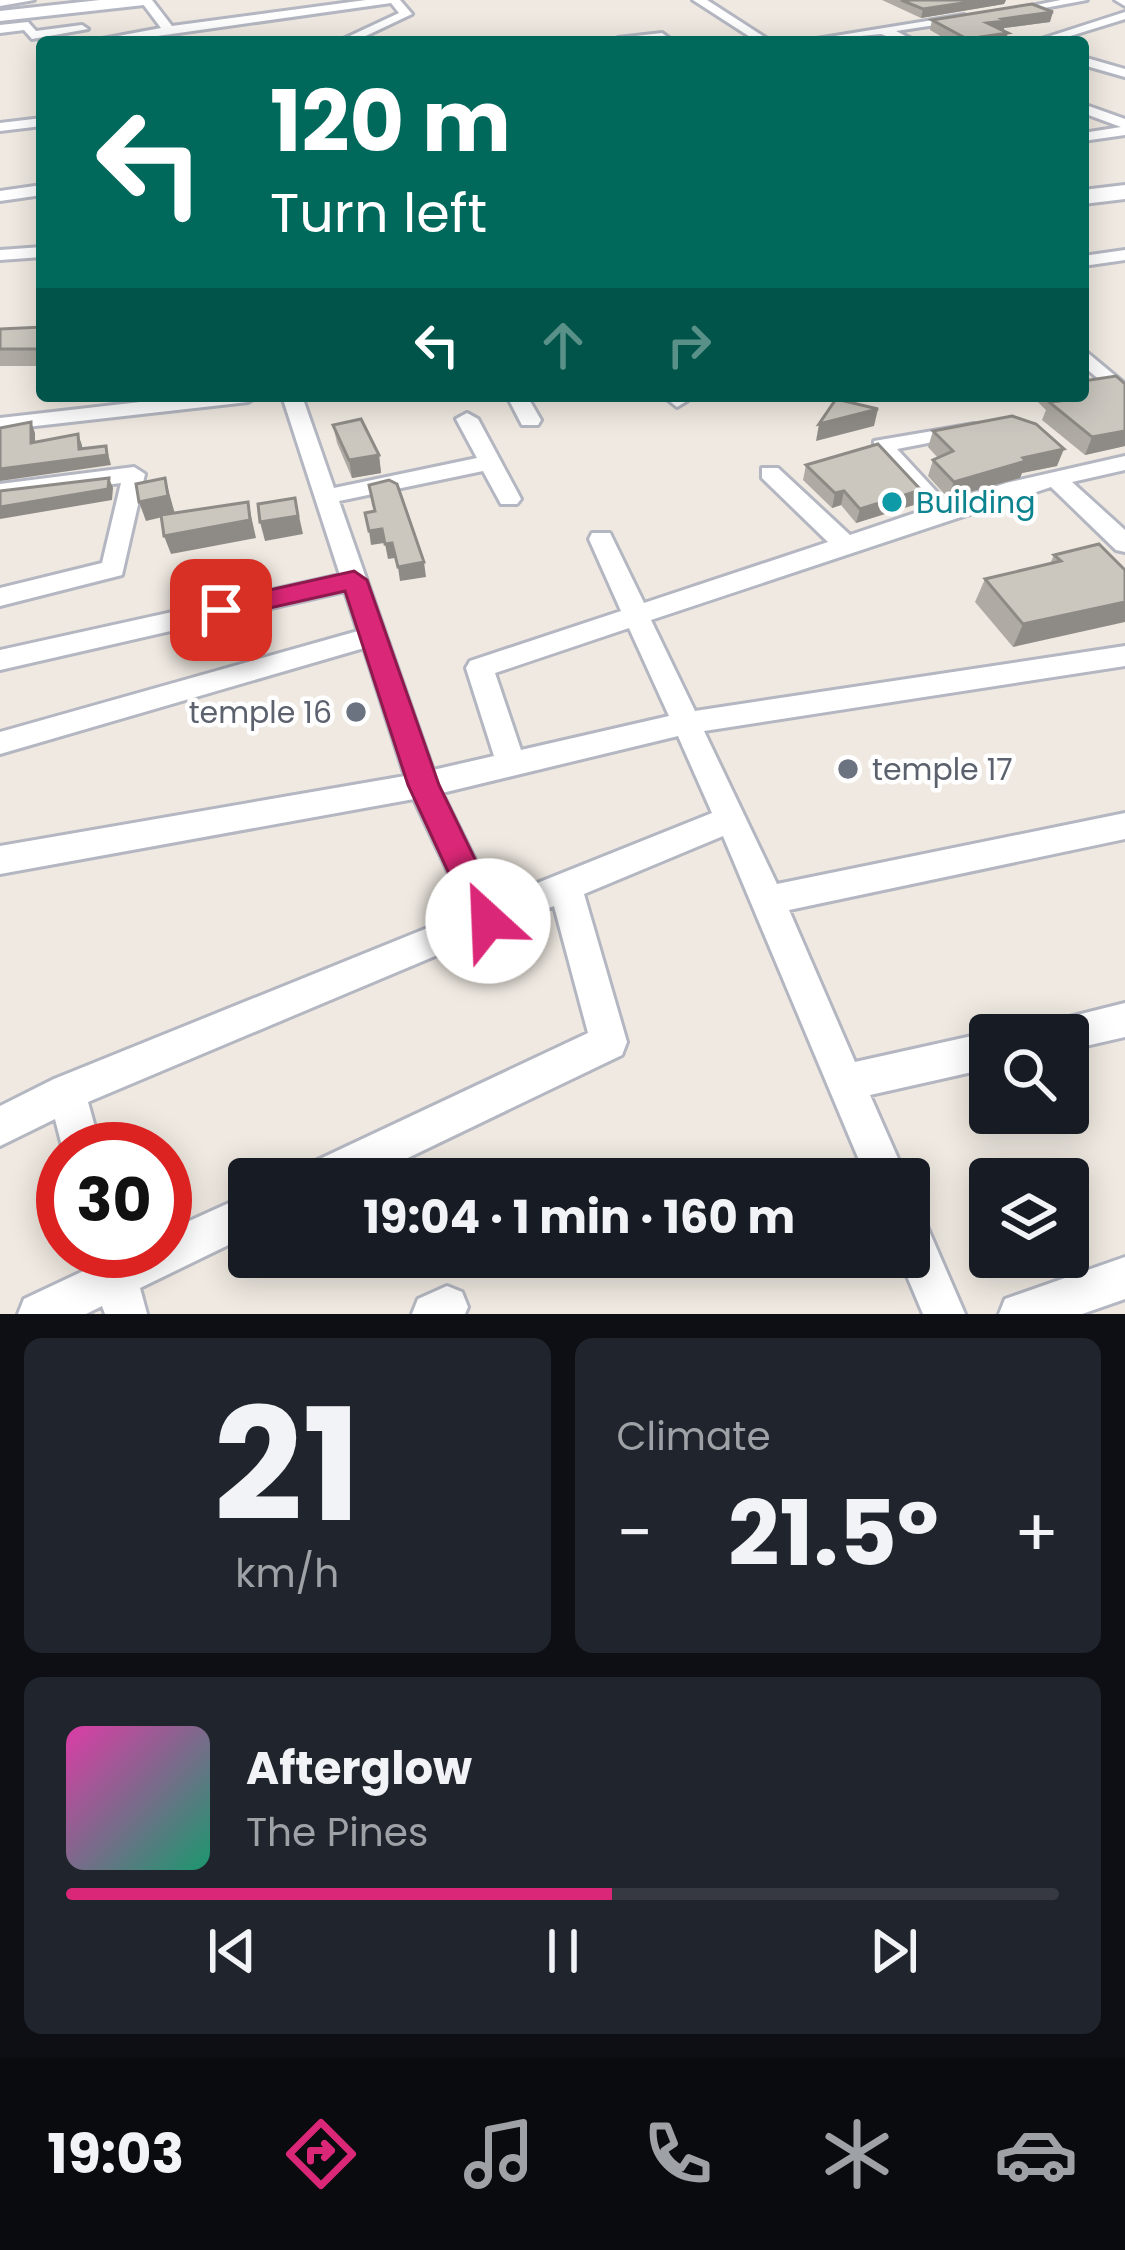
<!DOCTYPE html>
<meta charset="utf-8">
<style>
:root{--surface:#171b24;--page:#20242c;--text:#f1f3f6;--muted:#9ea1a6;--line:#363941;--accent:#db2777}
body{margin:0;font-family:Poppins,sans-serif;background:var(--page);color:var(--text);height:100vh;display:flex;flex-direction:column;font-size:45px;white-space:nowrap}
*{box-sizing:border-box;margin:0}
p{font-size:39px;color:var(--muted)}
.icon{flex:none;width:66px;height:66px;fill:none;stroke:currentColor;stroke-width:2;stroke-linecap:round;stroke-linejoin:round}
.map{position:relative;height:1314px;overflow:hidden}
.drawer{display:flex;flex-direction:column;gap:24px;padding:24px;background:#0d0f14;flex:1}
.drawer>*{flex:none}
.hud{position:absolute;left:36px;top:36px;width:1053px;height:366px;border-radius:12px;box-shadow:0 6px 30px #0003;background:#00695c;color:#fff;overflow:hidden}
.buttons{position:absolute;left:969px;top:1014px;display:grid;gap:24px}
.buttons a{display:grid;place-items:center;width:120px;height:120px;border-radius:12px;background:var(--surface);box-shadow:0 6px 30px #0003;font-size:60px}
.speed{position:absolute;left:36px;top:1122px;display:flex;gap:24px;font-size:60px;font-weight:700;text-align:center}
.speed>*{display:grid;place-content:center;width:156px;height:156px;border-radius:50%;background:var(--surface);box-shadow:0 6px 30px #0003;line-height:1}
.speed .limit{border:18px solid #d22;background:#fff;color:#111}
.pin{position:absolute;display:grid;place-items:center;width:102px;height:102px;color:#fff;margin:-51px;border-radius:24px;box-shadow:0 6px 18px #0006}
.me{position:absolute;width:132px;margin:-66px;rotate:335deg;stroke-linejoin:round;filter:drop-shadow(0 0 9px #0008)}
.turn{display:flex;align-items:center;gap:42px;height:252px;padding:0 36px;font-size:54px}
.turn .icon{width:156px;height:156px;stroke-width:2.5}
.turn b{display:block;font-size:84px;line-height:102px}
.lanes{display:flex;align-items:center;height:114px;padding:0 36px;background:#0003;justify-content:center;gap:60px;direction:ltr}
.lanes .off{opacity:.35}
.big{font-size:90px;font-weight:700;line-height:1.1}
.drawer .tile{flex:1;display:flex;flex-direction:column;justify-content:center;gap:18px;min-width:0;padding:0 42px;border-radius:18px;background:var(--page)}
.drawer .dial{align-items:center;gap:0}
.dial b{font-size:156px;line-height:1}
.song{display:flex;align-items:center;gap:36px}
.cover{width:144px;height:144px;border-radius:18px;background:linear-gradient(135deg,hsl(320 70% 55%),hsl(160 70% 35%))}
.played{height:12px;border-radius:6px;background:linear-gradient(90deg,var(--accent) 55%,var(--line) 55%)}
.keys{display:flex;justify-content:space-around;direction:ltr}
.heat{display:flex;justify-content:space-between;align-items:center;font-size:66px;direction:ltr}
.drawer .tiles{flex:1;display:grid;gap:24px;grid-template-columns:1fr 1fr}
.tile:last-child{grid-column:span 2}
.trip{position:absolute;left:228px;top:1158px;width:702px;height:120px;border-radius:12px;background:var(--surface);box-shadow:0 6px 30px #0003;font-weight:700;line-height:120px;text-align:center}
.tabs{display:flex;height:192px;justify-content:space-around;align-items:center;background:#090b0e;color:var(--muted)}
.tabs .icon{width:84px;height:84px}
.tabs .active{color:var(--accent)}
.tabs b{font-size:54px;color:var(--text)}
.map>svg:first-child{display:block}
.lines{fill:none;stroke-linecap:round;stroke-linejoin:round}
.street-casing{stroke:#b4b7c1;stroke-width:6}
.secondary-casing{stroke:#b4b7c1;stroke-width:6}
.street{fill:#fff;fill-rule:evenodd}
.secondary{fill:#fff;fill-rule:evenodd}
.wall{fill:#afaba4}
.shaded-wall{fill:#8e8b86}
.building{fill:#cbc7bf;stroke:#8e8b86;stroke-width:3}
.route{fill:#db2777;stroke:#8e194d;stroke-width:3}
.culture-dot{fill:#0f9aa8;stroke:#fff;stroke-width:4.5}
.worship-dot{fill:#6b7280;stroke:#fff;stroke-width:4.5}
.labels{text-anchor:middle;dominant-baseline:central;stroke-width:9;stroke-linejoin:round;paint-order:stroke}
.culture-label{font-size:30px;fill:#0d838f;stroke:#fff;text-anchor:start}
.worship-label{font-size:30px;fill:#5b616d;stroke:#fff;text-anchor:end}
</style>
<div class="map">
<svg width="1125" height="1314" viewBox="0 0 1125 1314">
<rect width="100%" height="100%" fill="#efe9e1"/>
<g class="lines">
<defs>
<g id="street">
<path d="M0 0H34L0 6Z"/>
<path d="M140 0H152L172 26 366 0H400L412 14 353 42H337L399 13 391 3 115 42H86L161 28Z"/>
<path d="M693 0H707L772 42H758Z"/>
<path d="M1061 0H1087L1002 16 996 13Z"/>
<path d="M1125 12V19L1051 42H1032Z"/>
<path d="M964 15 968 20 896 31 917 42H901L881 34 798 42Z"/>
<path d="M28 22 36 31 82 25 88 29 32 39 24 30 0 33V25Z"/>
<path d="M662 33 674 42H612L618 38Z"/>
<path d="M1083 57 1125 69V77L1083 65Z"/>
<path d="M1083 104 1125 119V135L1083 141V133L1121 127 1083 113Z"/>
<path d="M42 118V126L0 131V123Z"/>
<path d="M42 185V195L0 201V191Z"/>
<path d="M42 247V257L0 260V250Z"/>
<path d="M1125 250V260L1083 266V256Z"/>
<path d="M1083 349 1125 384V401L1083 366Z"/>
<path d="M193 396H258L248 402 0 430V418Z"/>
<path d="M282 396H302L334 488 477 458 456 419 467 413 478 419 521 499 517 504H501L483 471 339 501 433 770 494 756 466 668 470 661 621 611 589 539 592 533H610L644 603 828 542 762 478V468H778L850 535 927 509 874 451V441L974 424V434L897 449 947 503 1006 483 1125 456V470L1072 482 1125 530V552L1116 550 1051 487 651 620 695 711 1125 646V666L704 731 777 884 1125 813V839L789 910 855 1062 990 1032 997 1035H990V1068L870 1095 907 1179H867L723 836 584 894 627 1042 622 1055 364 1179H301L307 1165 588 1033 554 906 88 1102 101 1149 63 1150 55 1119 0 1146V1106L54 1079 467 912 414 799 0 874V846L405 776 364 648 0 754V732L358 631 345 591 0 670V650L340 575ZM629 628 669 716 521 750 495 673ZM678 736 712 813 495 900 442 793Z"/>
<path d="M507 396H527L541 420 538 425H522Z"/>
<path d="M663 396H684L687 401 677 407Z"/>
<path d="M134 467 145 474 122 575 0 606V588L102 563 121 483 0 498V484Z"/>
<path d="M1125 1003V1037L1068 1050V1035H1040L1045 1023Z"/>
<path d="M249 1194V1235L140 1288 147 1314H105L102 1306 86 1314H18L24 1299 92 1267 88 1251H165V1232Z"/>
<path d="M909 1211 923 1217 965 1314H923L899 1257H909Z"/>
<path d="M1125 1257V1299L1082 1314H999L1005 1299Z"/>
<path d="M447 1286 462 1292 468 1307 465 1314H412L418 1299Z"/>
</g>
<g id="secondary">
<path d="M100 0H152L144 5 0 21V11Z"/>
<path d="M1115 0H1125V6Z"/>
<path d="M1125 185V199L1083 204V190Z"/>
</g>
</defs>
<use href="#street" class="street-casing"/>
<use href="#secondary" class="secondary-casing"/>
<use href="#street" class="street"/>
<use href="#secondary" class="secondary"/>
</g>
<g class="wall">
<path d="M882 0H1006L1004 4 921 18Z"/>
<path d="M932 20 1050 22 1004 28 1005 42H951L930 30Z"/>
<path d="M42 327V366H0V329Z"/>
<path d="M1125 384V446L1085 455 1042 420 1046 410 1037 401 1039 396H1083Z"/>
<path d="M104 396H161L106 401Z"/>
<path d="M333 425 379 455 381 473 352 478 337 443Z"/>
<path d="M933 431 1057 466 1022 473 1020 478 948 498 928 476 933 460 938 458 928 447Z"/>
<path d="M806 465 917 504 856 523 841 505 832 508 803 480Z"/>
<path d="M1054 555 1125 570 1013 647 975 602 985 579 1050 564Z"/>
</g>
<g class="shaded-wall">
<path d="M983 0H1006L1004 4 921 18 923 9Z"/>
<path d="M1053 12 1050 22 1004 28V30L987 23 1002 19Z"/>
<path d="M1008 33 1005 42H966L967 39Z"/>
<path d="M878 409 874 426 816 441 819 424Z"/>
<path d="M31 422 35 433V453L31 443Z"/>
<path d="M1125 431V446L1085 455 1092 437Z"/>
<path d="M78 434 82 445 83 458 106 446 111 465 0 481V469L79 449Z"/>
<path d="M1064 449 1057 466 1022 473 1020 478 948 498 954 482 1023 458Z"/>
<path d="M379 455 381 473 352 478 349 460Z"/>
<path d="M109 478 113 488 112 500 0 519V507Z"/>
<path d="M165 478 175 514 146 521 139 502Z"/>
<path d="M921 490 917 504 856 523 860 509Z"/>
<path d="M844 491 841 505 832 508 835 493Z"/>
<path d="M295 498 303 534 265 541 260 522Z"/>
<path d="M248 502 256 538 171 554 164 536Z"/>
<path d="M382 529 384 543 371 545 369 531Z"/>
<path d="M392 543 395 558 388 559 385 544Z"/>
<path d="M424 562 426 577 400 581 398 567Z"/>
<path d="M1125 602V622L1013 647 1023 624Z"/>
</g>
<g class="building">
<path d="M901 0H983L923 9Z"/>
<path d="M1032 4 1053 12 1002 19 1006 21 987 23 1008 33 967 39 932 20Z"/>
<path d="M42 327V349H0V329Z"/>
<path d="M1116 376 1125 384V431L1092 437 1049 402 1059 401 1055 396H1083V381Z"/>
<path d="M836 399 878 409 819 424Z"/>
<path d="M1012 416 1036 424 1064 449 1023 458 1026 461 954 482 933 460 953 451 933 431Z"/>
<path d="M361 419 379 455 349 460 333 425Z"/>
<path d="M31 422V443L78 434 79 449 106 446 107 455 0 469V428Z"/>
<path d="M878 444 921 490 860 509 844 491 835 493 806 465Z"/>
<path d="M109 478 108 489 0 507V491Z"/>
<path d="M165 478 168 496 139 502 136 484Z"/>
<path d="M389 480 397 484 424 562 398 567 392 543 385 544 382 529 369 531 365 513 375 511 369 485Z"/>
<path d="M295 498 298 516 260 522 258 504Z"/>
<path d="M248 502 250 520 164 536 161 515Z"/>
<path d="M1099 544 1125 570V602L1023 624 985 579 1061 561 1054 555Z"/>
</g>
<path class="route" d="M354 571 367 580 439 785 505 921 500 932 488 937 476 932 408 785 345 591 221 619 208 610 221 601Z"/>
<circle class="culture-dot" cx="892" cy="502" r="12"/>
<g class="worship-dot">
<circle cx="356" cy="712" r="12"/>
<circle cx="848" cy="769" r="12"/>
</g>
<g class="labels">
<g class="culture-label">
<text x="916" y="502">Building</text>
</g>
<g class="worship-label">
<text x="332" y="712">temple 16</text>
<text x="872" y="769" text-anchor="start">temple 17</text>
</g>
</g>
</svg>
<div class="buttons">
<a><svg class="icon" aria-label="search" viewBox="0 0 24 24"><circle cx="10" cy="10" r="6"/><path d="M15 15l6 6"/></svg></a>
<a><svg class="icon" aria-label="layers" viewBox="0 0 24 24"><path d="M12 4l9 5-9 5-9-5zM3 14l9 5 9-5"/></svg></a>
</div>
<div class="speed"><div class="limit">30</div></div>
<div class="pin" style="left:221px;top:610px;background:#d93025"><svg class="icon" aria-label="arrive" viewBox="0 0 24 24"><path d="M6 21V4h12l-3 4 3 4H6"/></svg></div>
<svg class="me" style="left:488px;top:921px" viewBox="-20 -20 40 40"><circle r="19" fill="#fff"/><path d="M0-13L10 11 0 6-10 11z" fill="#db2777"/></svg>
<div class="trip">19:04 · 1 min · 160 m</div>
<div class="hud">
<div class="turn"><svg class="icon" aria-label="left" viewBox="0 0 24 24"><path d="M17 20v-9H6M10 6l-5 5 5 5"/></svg><div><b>120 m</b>Turn left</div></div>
<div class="lanes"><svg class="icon" aria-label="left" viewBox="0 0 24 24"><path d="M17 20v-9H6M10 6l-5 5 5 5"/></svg><svg class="icon off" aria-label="ahead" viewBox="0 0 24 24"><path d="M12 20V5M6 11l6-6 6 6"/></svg><svg class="icon off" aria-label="right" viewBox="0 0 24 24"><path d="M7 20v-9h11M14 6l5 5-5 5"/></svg></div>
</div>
</div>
<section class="drawer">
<div class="tiles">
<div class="tile dial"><b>21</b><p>km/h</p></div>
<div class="tile"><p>Climate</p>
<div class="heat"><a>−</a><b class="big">21.5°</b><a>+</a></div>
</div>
<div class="tile">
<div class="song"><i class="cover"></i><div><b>Afterglow</b><p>The Pines</p></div></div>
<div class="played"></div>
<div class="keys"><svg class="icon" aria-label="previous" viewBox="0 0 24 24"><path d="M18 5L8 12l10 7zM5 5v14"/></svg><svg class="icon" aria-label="pause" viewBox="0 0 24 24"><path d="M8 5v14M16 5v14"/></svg><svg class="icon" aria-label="next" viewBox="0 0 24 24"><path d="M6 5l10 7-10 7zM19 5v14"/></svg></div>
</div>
</div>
</section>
<nav class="tabs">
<b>19:03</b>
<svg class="icon active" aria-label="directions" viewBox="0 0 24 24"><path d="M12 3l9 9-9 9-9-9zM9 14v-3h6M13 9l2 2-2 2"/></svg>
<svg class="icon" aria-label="music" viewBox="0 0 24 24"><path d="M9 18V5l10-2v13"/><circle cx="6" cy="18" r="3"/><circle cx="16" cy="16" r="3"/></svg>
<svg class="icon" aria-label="phone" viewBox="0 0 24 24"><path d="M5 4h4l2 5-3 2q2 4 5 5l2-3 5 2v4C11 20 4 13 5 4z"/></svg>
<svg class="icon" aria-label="climate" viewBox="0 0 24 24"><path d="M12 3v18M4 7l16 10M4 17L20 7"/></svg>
<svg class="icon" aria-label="car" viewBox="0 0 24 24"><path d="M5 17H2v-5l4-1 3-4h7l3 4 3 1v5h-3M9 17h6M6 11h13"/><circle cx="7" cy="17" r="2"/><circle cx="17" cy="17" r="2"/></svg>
</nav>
